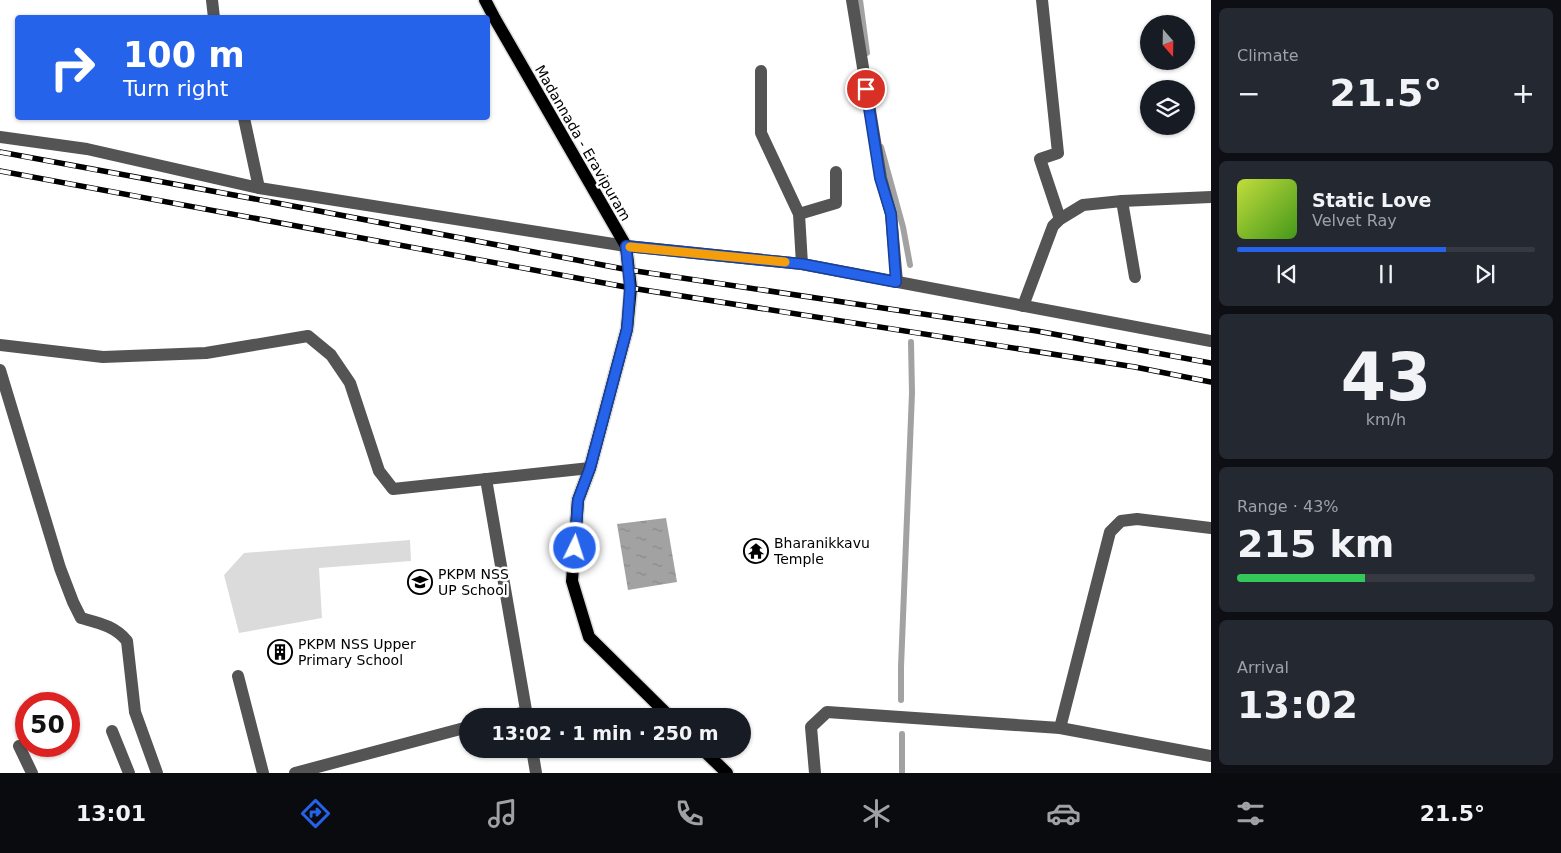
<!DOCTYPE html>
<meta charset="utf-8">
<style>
:root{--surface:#171b24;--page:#242831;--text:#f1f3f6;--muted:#9ea1a6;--line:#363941;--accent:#2563eb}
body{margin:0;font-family:"DejaVu Sans",sans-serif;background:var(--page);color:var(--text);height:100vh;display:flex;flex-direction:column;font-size:19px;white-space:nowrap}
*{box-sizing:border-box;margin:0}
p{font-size:16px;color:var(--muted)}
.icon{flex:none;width:28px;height:28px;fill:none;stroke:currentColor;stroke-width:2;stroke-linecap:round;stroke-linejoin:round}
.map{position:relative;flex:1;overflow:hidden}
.sheet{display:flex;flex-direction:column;gap:8px;padding:8px;background:#0d0f14;width:350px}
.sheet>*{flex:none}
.banner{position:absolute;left:15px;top:15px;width:475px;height:105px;border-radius:5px;box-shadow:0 1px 4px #0004;background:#2563eb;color:#fff;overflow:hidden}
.needle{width:32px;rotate:160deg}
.tools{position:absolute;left:1140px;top:15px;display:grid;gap:10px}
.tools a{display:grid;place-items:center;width:55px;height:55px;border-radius:50%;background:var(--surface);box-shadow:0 1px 4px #0004;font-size:25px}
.speed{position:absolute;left:15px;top:692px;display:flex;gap:10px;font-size:25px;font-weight:700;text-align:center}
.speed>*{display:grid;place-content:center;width:65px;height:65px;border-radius:50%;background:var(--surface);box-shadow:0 1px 4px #0004;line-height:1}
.speed .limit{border:8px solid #d22;background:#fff;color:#111}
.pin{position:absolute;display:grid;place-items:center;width:42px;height:42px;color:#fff;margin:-21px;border:2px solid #fff;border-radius:50%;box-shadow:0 1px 5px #0007}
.me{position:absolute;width:55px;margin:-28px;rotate:4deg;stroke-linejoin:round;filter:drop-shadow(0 0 4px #0008)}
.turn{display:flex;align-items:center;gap:18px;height:105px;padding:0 25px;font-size:22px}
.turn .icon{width:65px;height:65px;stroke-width:2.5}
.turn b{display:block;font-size:35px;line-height:42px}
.big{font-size:38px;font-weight:700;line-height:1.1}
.sheet .card{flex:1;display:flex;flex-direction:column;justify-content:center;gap:8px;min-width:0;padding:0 18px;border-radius:8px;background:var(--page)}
.sheet .dial{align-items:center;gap:0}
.dial b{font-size:65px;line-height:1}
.song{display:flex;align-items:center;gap:15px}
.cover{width:60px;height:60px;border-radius:8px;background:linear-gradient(135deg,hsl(70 70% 55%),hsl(100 70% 35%))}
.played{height:5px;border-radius:2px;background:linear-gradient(90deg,var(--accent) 70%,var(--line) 70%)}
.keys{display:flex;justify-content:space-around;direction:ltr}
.heat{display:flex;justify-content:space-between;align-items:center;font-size:28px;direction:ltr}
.charge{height:8px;border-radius:4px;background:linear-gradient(90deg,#34c759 43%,var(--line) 0)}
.trip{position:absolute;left:459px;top:708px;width:292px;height:50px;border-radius:25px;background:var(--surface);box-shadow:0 1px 4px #0004;font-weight:700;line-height:50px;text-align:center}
.dock{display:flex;height:80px;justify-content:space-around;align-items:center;background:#090b0e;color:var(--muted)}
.dock .icon{width:35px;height:35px}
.dock .current{color:var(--accent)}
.dock b{font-size:22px;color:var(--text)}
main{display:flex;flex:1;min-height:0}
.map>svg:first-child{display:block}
.green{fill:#dbdbdb}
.water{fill:url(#water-ripples)}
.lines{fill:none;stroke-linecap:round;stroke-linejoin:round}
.stream{stroke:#a2a2a2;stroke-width:6}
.major-casing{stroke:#dbdbdb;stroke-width:15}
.minor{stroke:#545454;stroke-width:12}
.major{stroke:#000;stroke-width:12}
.rail-casing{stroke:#000;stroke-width:5.5}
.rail{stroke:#fff;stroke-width:4;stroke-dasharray:11;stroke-linecap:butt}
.route-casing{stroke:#184099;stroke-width:12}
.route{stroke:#2563eb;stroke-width:9}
.slow{stroke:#f59e0b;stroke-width:9}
.labels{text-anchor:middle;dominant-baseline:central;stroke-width:5;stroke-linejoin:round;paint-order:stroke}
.street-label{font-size:14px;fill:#000;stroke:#fff}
.poi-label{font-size:14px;fill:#000;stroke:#fff;text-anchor:start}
</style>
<main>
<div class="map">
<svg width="1211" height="773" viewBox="0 0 1211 773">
<defs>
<pattern id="water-ripples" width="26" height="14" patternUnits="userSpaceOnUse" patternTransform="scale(1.25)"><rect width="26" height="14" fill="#a2a2a2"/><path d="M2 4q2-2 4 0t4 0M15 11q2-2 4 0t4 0" fill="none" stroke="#8a8a8a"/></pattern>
</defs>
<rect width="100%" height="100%" fill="#fff"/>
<path class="green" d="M410 540 411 561 319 568 322 618 239 633 224 575 244 553Z"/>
<path class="water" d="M666 518 677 582 628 590 617 524Z"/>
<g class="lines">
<g class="stream">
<path d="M860 0 867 53"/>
<path d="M881 147 903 227 910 265"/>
<path d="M901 700V667L912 393 911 342"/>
<path d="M902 734V773"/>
</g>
<defs>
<g id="major">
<path d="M485 0 495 19 626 246 631 288 627 329 590 468 578 500 572 581 589 637 669 716"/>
<path d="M702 749 727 773"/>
</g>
</defs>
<use href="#major" class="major-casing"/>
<g class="minor">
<path d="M212 0 214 18"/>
<path d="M852 0 881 178 891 214 897 282"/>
<path d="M1042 0 1058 153 1040 159 1060 219"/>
<path d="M761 71V133L799 214 802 264"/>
<path d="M244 118 259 188"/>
<path d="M0 137 87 149 259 188 626 246 802 264 1211 341"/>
<path d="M1122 201 1135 277"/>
<path d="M799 214 836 203V172"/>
<path d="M1023 306 1053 226 1060 219 1083 205 1122 201 1211 197"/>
<path d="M0 345 103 357 206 353 308 336 331 355 350 383 379 471 393 489 590 468"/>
<path d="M0 370 60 568 73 602 81 618C99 623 115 626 127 641L135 712 157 773"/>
<path d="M486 479 527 716"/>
<path d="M238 676 263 773"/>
<path d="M508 716 526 712"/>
<path d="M1060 728 1110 532 1121 521 1137 519 1211 528"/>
<path d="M112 731 129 773"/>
<path d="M19 746 32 773"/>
<path d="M532 749 536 773"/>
<path d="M295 773 468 727"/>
<path d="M815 773 811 727 827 712 1060 728 1211 756"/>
</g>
<use href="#major" class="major"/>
<defs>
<g id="rail">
<path d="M0 152 277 203 629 270 1037 331 1211 363"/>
<path d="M0 171 631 288 1135 367 1211 382"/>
</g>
</defs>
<use href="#rail" class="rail-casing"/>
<use href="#rail" class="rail"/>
</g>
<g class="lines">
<defs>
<path id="route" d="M575 548 578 500 590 468 627 329 630 288 626 246 802 264 896 282 891 214 880 178 866 89"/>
</defs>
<use href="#route" class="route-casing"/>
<use href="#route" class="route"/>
<path class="slow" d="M630 247 785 262"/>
</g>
<defs>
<symbol id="temple-ring" viewBox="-11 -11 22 22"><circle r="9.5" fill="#fff" stroke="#000" stroke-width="1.5"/><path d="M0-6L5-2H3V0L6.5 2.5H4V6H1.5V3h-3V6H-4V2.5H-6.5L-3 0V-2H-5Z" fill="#000"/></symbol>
<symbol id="school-ring" viewBox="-11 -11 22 22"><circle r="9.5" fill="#fff" stroke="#000" stroke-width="1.5"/><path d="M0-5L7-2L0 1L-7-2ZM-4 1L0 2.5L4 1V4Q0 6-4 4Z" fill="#000"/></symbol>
<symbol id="building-ring" viewBox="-11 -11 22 22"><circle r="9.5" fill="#fff" stroke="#000" stroke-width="1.5"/><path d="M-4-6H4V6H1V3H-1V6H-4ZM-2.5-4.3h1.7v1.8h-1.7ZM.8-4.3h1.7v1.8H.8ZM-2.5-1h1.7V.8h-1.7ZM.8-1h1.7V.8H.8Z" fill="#000"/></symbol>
</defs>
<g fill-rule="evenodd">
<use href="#temple-ring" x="742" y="537" width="28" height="28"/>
<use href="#school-ring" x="406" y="568" width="28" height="28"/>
<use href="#building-ring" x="266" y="638" width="28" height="28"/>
</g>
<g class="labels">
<g class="street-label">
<text transform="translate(583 143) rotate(60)">Madannada - Eravipuram</text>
</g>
<g class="poi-label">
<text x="774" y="543">Bharanikkavu<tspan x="774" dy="16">Temple</tspan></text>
<text x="438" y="574">PKPM NSS<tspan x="438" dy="16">UP School</tspan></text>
<text x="298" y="644">PKPM NSS Upper<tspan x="298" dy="16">Primary School</tspan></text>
</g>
</g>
</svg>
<div class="tools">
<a><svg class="needle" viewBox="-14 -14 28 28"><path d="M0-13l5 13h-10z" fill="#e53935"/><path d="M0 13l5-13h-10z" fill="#9ea1a6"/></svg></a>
<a><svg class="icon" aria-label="layers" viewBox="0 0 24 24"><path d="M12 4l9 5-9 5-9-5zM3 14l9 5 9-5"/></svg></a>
</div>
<div class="speed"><div class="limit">50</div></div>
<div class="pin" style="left:866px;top:89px;background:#d93025"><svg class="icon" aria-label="arrive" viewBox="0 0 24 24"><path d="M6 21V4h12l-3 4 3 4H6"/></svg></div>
<svg class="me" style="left:575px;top:548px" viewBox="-20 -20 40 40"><circle r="17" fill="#2563eb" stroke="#fff" stroke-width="3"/><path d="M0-11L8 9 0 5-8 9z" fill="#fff"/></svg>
<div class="trip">13:02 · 1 min · 250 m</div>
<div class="banner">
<div class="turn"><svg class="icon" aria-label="right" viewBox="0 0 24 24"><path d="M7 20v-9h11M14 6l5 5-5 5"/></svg><div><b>100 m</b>Turn right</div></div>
</div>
</div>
<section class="sheet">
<div class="card"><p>Climate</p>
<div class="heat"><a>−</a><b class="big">21.5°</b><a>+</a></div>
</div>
<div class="card">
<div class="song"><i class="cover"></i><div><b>Static Love</b><p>Velvet Ray</p></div></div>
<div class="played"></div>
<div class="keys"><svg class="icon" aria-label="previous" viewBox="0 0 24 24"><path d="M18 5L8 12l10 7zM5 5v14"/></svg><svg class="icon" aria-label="pause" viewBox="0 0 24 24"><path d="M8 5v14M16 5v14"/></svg><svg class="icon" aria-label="next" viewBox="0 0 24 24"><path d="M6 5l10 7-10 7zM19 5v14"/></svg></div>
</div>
<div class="card dial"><b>43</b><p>km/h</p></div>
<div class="card"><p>Range · 43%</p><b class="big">215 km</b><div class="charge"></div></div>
<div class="card"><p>Arrival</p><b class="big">13:02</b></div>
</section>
</main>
<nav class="dock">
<b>13:01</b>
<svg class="icon current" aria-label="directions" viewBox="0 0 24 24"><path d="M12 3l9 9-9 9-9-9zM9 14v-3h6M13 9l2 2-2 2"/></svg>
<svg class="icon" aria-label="music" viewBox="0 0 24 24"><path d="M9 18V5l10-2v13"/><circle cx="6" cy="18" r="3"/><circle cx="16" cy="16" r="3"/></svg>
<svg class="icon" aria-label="phone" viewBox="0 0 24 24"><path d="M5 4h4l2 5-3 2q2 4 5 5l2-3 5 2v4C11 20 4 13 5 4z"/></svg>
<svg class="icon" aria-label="climate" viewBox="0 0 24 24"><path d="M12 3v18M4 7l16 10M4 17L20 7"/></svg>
<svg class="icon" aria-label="car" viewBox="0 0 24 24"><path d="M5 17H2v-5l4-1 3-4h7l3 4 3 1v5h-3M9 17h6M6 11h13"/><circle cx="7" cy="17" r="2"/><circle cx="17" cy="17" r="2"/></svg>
<svg class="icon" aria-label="filters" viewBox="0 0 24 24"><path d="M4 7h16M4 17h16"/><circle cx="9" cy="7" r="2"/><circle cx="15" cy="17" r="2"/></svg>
<b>21.5°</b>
</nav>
